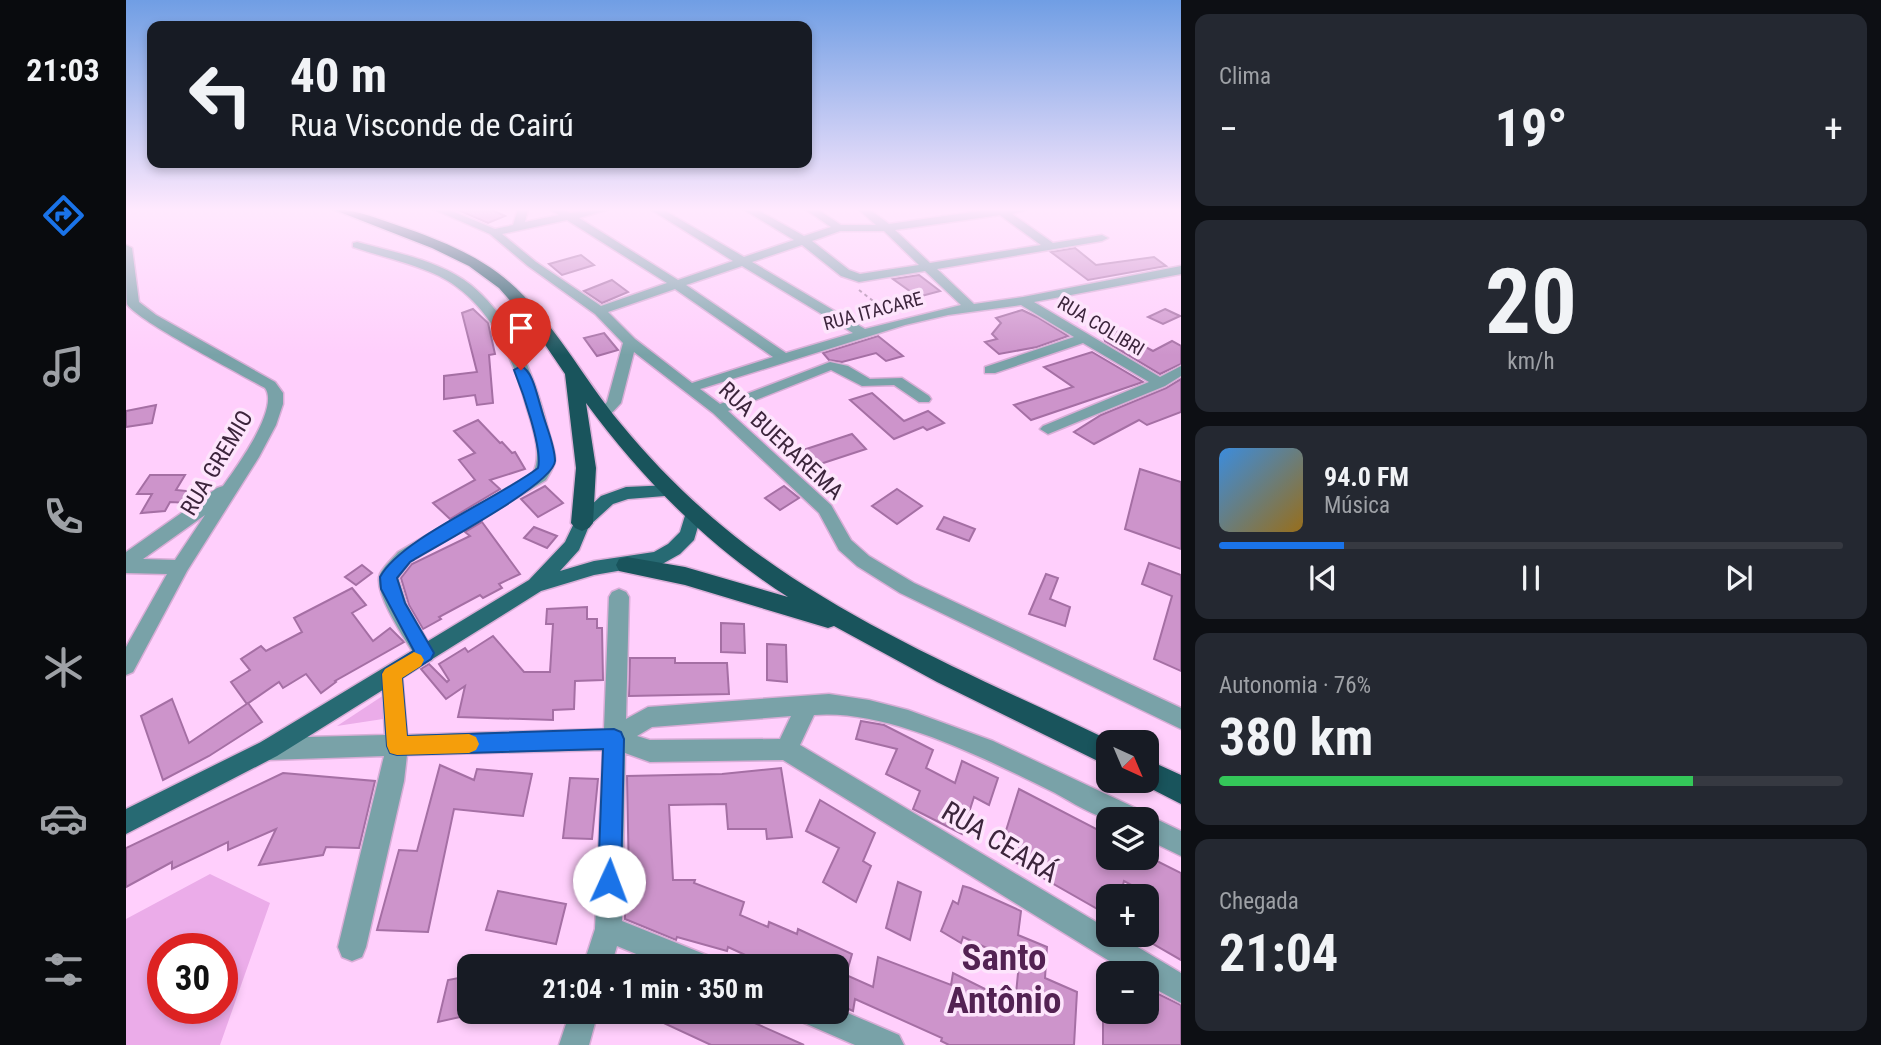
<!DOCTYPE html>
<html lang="pt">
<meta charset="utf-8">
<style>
:root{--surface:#171b24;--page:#242831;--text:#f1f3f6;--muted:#9ea1a6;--line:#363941;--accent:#1a73e8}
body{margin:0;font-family:"Roboto Condensed",sans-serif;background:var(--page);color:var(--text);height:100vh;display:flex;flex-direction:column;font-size:26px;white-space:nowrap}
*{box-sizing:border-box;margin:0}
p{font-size:23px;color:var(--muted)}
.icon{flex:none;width:38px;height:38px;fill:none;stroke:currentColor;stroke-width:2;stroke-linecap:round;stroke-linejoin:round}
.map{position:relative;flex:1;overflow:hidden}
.drawer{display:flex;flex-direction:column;gap:14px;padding:14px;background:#0d0f14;width:700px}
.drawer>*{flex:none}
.hud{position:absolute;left:21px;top:21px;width:665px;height:147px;border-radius:14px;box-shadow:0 4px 10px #0003;background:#171b24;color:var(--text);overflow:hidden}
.needle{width:46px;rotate:136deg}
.fabs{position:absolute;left:970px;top:730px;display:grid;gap:14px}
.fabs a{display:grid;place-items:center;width:63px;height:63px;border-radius:14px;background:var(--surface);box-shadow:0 4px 10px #0003;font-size:35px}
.speed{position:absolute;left:21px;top:933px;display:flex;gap:14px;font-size:35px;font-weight:700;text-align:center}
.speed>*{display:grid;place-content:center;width:91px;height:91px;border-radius:50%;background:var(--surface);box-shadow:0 4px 10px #0003;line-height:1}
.speed .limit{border:10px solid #d22;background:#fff;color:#111}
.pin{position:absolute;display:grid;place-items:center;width:60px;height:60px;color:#fff;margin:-72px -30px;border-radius:50% 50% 50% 0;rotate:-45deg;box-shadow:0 0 7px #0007}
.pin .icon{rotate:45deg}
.me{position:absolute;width:77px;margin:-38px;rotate:2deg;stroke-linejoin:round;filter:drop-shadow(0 0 5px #0008)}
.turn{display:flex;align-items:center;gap:24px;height:147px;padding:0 28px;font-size:32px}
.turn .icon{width:91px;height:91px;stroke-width:2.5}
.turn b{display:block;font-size:49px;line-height:60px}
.big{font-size:52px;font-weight:700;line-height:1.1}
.drawer .card{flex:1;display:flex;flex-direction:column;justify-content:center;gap:10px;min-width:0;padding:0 24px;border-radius:14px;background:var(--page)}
.drawer .dial{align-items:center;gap:0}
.dial b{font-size:91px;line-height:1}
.song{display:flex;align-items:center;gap:21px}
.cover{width:84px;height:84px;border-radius:10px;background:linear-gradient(135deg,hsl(210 70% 55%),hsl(40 70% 35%))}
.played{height:7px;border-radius:4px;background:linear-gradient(90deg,var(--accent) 20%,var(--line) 20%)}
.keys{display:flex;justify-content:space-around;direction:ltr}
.heat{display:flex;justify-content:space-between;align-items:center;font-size:38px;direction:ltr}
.charge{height:10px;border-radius:5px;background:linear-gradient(90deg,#34c759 76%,var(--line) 0)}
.trip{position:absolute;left:331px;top:954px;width:392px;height:70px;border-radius:14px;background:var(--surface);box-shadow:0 4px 10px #0003;font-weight:700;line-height:70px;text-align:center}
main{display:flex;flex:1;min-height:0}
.dock{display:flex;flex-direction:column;width:126px;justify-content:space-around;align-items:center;background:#090b0e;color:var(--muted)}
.dock .icon{width:49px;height:49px}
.dock .on{color:var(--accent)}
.dock b{font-size:32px;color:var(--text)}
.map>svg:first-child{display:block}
.green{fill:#ebace9;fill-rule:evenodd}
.building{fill:#cd94cb;stroke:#a56fa4;stroke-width:2}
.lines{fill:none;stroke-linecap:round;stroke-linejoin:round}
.minor-casing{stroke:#d8add6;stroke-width:3}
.major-casing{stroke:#d8add6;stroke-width:3}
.highway-casing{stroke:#d8add6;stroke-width:3}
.path{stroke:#a17d9f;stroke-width:2;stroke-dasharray:3.5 3.5;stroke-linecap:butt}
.minor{fill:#79a2a8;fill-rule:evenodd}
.major{fill:#276a73;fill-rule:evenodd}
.highway{fill:#19545c;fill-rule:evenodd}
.route{fill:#1a73e8;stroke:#114b97;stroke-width:2}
.slow{fill:#f59e0b}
.labels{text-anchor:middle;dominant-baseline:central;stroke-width:7;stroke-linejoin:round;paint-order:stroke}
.far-street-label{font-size:19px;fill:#3c253c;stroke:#fde5fc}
.street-label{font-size:23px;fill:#3c253c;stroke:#fde5fc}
.near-street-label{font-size:28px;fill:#3c253c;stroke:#fde5fc}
.near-district-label{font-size:37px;font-weight:bold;fill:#532253;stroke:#fde5fc}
</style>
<main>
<nav class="dock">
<b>21:03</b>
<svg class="icon on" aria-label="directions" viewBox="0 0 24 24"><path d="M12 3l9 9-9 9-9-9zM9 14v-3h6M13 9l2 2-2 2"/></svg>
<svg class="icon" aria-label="music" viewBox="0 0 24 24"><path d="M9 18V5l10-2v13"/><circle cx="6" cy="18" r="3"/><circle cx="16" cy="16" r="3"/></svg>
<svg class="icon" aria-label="phone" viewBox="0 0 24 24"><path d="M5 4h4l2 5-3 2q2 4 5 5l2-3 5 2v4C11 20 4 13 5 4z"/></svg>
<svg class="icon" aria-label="climate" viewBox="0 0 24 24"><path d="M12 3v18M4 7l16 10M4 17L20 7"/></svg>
<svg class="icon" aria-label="car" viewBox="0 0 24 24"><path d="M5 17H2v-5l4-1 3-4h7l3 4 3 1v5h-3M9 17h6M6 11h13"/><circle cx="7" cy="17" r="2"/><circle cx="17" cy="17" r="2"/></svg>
<svg class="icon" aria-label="filters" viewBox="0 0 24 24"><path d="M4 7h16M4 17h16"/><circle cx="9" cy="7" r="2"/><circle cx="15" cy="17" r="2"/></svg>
</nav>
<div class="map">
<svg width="1055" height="1045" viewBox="0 0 1055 1045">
<rect width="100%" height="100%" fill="#ffcffc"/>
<g class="green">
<path d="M258 695 257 719 211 726Z"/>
<path d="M84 874 144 903 94 1045H0V919ZM37 948H96V1008H37Z"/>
</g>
<g class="building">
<path d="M330 209H364L379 216 362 223Z"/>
<path d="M949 248 970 265 1028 257 1040 266 962 280 925 252Z"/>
<path d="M455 255 468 265 436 275 423 264Z"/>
<path d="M793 275 814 291 792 297 767 279Z"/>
<path d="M486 280 502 292 476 303 458 291Z"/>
<path d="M347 309 362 323 369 354 363 355 367 403 351 405 349 395 318 399V376L351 372 336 313Z"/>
<path d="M1039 309 1054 316 1037 324 1022 317Z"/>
<path d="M896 310 911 317 942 336 911 347 873 354 859 342 871 339 866 334 875 323 870 318Z"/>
<path d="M986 329 1027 351 1046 341 1055 346V364L1034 374 979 341 977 332Z"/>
<path d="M478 333 492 350 471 356 458 338Z"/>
<path d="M752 336 777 356 760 361 750 353 716 362 703 360 697 353Z"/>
<path d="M966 352 1017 382 905 420 888 405 947 387 918 367Z"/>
<path d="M1055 379V412L1021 425 1013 420 968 444 948 432 975 415 1040 388Z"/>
<path d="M746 393 778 421 802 411 818 423 801 430 797 427 768 439 724 400Z"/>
<path d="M30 405 26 423 0 427V411Z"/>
<path d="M352 420 374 443 376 442 386 453 389 452 399 469 364 480 374 489 324 519 307 503 349 480 333 460 349 453 328 431Z"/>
<path d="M726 434 740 449 688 466 674 451Z"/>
<path d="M1014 469 1055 482V549L999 529Z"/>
<path d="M24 475H59L50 490 80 493 64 503 44 502 39 511 15 513 26 494H11Z"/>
<path d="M419 486 437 503 412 517 395 499Z"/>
<path d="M658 486 673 498 654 510 639 498Z"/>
<path d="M771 489 796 506 771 524 746 506Z"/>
<path d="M818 517 849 529 843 541 811 529Z"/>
<path d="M356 522 394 574 373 584 376 588 357 598 354 595 313 617 315 619 297 629 283 605 275 578 286 564 344 536 339 532Z"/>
<path d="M408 527 431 536 421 548 398 538Z"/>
<path d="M1023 563 1055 575V671L1028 659 1046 596 1016 584Z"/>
<path d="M236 565 246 573 230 585 219 577Z"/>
<path d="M920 574 932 578 924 599 944 607 939 626 903 614Z"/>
<path d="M226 588 240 605 226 613 247 641 264 628 278 642 209 681 210 682 195 693 180 674 157 688 153 682 121 704 105 682 124 670 115 659 135 646 140 651 176 632 168 618Z"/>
<path d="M461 607V619H471V628H476L477 680 449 681 448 709 427 710V720L332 717 339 686 320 699 295 669 303 664 321 682 323 680 313 664 339 648 342 652 367 636 398 672H424L427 624H420L421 609Z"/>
<path d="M595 623 618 624 619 653 595 652Z"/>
<path d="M641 644 660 645 661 682 641 680Z"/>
<path d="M504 658H549V663H601L603 694 503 696Z"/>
<path d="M46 699 63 743 122 703 136 722 83 756 37 780 15 716Z"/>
<path d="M735 721 758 725 807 750 800 768 829 783 836 761 872 778 863 805 848 797 836 834 787 809 794 791 760 774 771 749 730 739Z"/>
<path d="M314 765 348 780 351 769 406 774 397 816 328 809 302 932 251 930 273 850 291 851Z"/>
<path d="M655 768 666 837 641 839 640 829H602L600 804 543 805 547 880H569L568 883 618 902 614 915 642 927 643 922 671 934 672 929 726 954 720 975 747 987 752 957 825 985 827 973 889 1004 893 963 837 937 835 943 815 931 827 901 832 904 837 886 844 888 895 911 892 935 921 947 919 978 951 992 948 1045H823L815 1041 816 1038 729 999 727 1011 710 1003V966H643L602 947 601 951 551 937 550 940 499 919V891L503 879 501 776 596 774Z"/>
<path d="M157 773 249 781 233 848 200 847 197 855 133 865 150 829 102 850V842L46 869V862L0 887V848Z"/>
<path d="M444 778 472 779 466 839 437 838Z"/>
<path d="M893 789 982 835V858H1025L1055 873V960L1022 941 1030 898 998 881 994 896H982V915L873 853Z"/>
<path d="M694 800 749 833 737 861 745 866 730 902 697 882 713 848 680 831Z"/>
<path d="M772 882 795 892 784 940 760 928Z"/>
<path d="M372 891 440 904 430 944 360 930Z"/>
<path d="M343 976V1015L312 1022 322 980Z"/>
<path d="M1022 989 1055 1005V1045H977V1012H1021Z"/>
<path d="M514 1012H604L678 1045H585Z"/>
</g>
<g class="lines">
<defs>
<g id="minor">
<path d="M307 209H321L369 229 387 225 392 209H402L399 222 433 215 423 209H436L444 213 484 209 453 218 552 280 607 261 524 209H536L618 257 668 240 617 209H630L678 236 705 227 679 209H691L715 225H750L732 209H743L763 224 867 209H902L886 214 927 243 976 235 982 238 976 241 811 269 848 304 897 297 1055 266V274L908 302 1034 377 1055 366V376L1039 386 922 434 914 429 917 426 1023 382 957 343 869 373H859V367L948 337 895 305 822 315 779 325 574 389 594 404 704 362 722 366 744 379 776 378 803 396 805 399 803 402H793L768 385 736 386 705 370 602 411 705 505 725 540 743 556 788 583 1055 708V729L774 593 731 566 713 550 693 513 587 413 508 352 495 403 482 417H472L469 414 481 402 497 343 469 314 402 266 364 234ZM874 215 915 245 804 263 769 230ZM441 220 541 283 475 306 410 262 376 234ZM714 231H758L793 265 734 274 723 270 686 241ZM676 245 715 276 733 282 799 271 835 305 739 329 626 262ZM616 266 727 333 660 353 560 285ZM549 289 647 357 566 383 509 339 482 312Z"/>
<path d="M231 242C268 252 315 261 345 285 388 320 409 378 422 429 424 438 430 452 429 461 428 467 423 475 420 480L284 562 272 578 281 606 309 654 306 660 299 663 292 660C282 644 246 592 254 574 258 566 266 559 272 552L407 473C417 453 406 426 400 405 386 355 363 301 313 276 286 263 256 257 227 247V243Z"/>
<path d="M0 245 6 248 13 302 30 315 149 382 157 393V404L150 425 133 457 61 571 7 672 0 675V647L41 574 0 573V552L91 488 97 486C110 468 154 408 139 388 116 375 10 320 1 304 0 294 0 258 0 245ZM79 515 49 560 17 559Z"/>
<path d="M493 589 500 592 503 597 500 719 522 707 703 694 743 700 782 710 867 741 1014 810 1016 816 1020 814 1055 831V856L1020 839V819C1008 819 988 822 979 818 959 812 940 798 921 789 856 757 761 709 688 715L674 745 982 929V934H990L1055 973V1003L1020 984V973H1003L657 760 524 762 499 753 496 921 583 956 587 966H539L491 946 485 966H457L469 929 477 750 281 755 278 781 240 947 236 957 226 961 216 957 212 947 258 756 143 760 135 756 132 749 135 742 143 738 259 735 256 674 259 668 266 665 273 668 276 674 281 735 478 729 483 597 486 592ZM665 716 654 739 524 740 511 736 526 727Z"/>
<path d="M710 1008 773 1035 778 1045H729L676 1022 672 1012H710Z"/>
<path d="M444 1012H472L463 1045H433Z"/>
</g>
<path id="major" d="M545 485 551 487 553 491 551 495 502 499 487 504 463 526 453 550 434 571 468 561 528 552 542 544 554 532 561 509H573L576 513 568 540 554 554 538 563 468 575 415 591 151 756 0 834V809L135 742 403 580 439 542 450 519 475 496 500 487Z"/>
<g id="highway">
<path d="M206 209C232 209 257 221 282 229 313 240 345 253 372 273 422 310 455 376 495 424 532 469 573 509 620 545 731 629 863 682 987 742H982V766L811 682 708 626 702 628 559 585 493 571 490 565 493 559 501 557 559 567 662 597C582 546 516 479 460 403L470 468 467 523 463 528 456 531 449 528 445 523 450 468 439 374 405 324 373 288 343 266 306 248Z"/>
<path d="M1020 759 1055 775V804L1010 781 1020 780Z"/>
</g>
</defs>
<use href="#minor" class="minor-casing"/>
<use href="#major" class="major-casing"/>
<use href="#highway" class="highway-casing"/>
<path class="path" d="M733 290 764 314"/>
<use href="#minor" class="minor"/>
<use href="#major" class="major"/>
<use href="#highway" class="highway"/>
</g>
<linearGradient id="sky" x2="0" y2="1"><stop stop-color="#709ee4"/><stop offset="0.59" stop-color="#ffe9fe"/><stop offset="1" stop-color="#ffe9fe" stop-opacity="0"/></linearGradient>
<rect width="1055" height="355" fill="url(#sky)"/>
<path class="route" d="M395 366C407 371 411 396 415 408 419 424 429 445 429 461 428 484 308 547 284 562L271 578 279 603 308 653 305 659 276 678 281 736 488 729 495 732 498 739 495 881 492 889 483 892 475 889 472 881 477 749 271 755 264 753 261 746 256 674 259 669 288 651 255 589 254 577C274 539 373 498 412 468 417 449 396 390 388 370Z"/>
<path class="slow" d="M288 652 295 655 298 660 295 666 276 678 281 736 343 734 350 737 353 744 350 750 343 753 271 755 264 753 261 746 256 674 259 669Z"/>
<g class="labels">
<g class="far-street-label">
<text transform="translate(747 311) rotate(-15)">RUA ITACARE</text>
<text transform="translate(975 326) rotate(31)">RUA COLIBRI</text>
</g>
<g class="street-label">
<text transform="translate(655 441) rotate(43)">RUA BUERAREMA</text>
<text transform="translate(91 463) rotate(-59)">RUA GREMIO</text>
</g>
<g class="near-street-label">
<text transform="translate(874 842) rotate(31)">RUA CEARÁ</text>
</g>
<g class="near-district-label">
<text x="878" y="957">Santo<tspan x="878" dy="43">Antônio</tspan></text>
</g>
</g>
</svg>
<div class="fabs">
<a><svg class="needle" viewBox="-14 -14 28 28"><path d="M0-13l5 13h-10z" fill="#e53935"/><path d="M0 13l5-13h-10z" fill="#9ea1a6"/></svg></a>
<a><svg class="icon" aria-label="layers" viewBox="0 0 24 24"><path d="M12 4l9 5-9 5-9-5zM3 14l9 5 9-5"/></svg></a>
<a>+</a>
<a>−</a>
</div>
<div class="speed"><div class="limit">30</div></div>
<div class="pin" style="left:395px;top:370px;background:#d93025"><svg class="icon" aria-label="arrive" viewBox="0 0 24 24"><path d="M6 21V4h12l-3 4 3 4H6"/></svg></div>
<svg class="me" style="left:483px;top:881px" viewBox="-20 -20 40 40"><circle r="19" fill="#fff"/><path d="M0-13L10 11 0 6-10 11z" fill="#1a73e8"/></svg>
<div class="trip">21:04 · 1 min · 350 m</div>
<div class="hud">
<div class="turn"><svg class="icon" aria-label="left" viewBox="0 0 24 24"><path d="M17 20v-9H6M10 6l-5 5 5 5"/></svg><div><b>40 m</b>Rua Visconde de Cairú</div></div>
</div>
</div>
<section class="drawer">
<div class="card"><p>Clima</p>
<div class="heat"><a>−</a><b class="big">19°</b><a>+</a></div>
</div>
<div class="card dial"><b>20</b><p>km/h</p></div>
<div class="card">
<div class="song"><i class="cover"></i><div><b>94.0 FM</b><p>Música</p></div></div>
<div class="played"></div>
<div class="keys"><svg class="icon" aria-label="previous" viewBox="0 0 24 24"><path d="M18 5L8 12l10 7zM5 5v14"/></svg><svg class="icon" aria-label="pause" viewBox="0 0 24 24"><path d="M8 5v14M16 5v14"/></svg><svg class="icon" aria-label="next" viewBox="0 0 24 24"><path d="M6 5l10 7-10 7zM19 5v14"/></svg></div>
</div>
<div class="card"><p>Autonomia · 76%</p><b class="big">380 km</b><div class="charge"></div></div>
<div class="card"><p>Chegada</p><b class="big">21:04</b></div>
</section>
</main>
